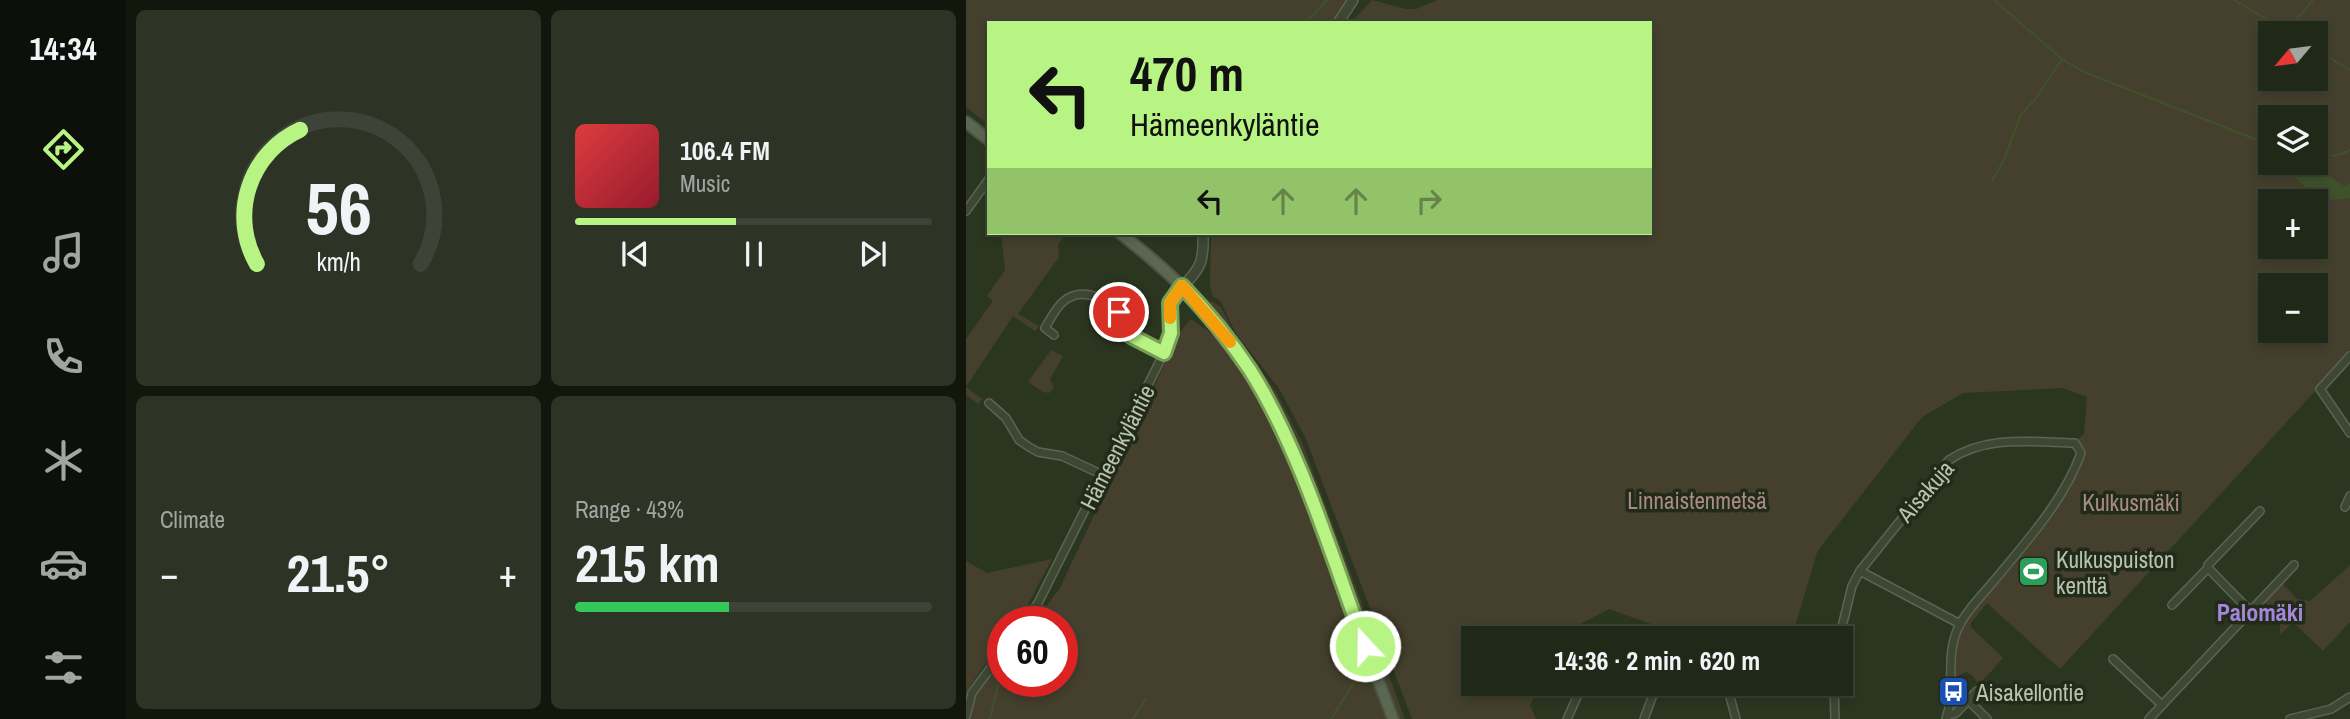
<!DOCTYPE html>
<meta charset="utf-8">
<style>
:root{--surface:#202818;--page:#2d3425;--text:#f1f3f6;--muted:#a2a6a2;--line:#3d4437;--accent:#b8f483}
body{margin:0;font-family:"Archivo Narrow",sans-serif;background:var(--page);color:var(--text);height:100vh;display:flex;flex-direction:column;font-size:26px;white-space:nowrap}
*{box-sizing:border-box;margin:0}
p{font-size:23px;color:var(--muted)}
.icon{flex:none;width:38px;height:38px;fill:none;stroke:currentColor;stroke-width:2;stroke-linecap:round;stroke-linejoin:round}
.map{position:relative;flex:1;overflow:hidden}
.drawer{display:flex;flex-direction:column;gap:10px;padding:10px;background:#12160d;width:840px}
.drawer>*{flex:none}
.guide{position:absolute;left:21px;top:21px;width:665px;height:214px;border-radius:0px;box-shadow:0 4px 10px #0003,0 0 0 2px var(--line);background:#b8f483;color:#111;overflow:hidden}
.needle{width:46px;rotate:241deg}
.tools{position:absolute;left:1292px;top:21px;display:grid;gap:14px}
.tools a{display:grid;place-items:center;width:70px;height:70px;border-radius:0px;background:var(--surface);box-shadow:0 4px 10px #0003,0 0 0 2px var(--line);font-size:35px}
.speed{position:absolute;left:21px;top:606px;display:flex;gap:14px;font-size:35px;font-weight:700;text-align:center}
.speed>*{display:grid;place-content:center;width:91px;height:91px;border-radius:50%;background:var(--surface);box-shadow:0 4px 10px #0003,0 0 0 2px var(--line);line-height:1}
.speed .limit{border:10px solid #d22;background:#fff;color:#111}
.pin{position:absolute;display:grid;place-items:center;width:60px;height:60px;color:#fff;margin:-30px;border:4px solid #fff;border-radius:50%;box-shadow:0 2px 7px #0007}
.me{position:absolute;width:77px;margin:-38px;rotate:339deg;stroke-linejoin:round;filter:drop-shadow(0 0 5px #0008)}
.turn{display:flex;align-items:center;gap:24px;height:147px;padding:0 28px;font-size:32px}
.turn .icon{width:91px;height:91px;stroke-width:2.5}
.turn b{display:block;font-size:49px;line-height:60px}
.lanes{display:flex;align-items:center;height:66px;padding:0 28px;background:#0003;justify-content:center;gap:35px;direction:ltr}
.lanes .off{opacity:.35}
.big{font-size:52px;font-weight:800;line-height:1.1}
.drawer .card{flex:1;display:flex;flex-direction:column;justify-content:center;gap:10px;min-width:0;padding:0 24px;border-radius:10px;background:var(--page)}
.drawer .dial{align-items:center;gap:0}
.dial svg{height:182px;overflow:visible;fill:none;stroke:var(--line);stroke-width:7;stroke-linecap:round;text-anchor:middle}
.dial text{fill:var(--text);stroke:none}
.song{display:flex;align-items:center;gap:21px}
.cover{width:84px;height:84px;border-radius:10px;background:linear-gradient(135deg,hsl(0 70% 55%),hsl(350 70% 35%))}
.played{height:7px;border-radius:4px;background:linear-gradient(90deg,var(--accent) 45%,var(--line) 45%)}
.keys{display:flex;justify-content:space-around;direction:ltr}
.heat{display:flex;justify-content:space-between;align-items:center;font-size:38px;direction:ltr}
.charge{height:10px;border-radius:5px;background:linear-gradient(90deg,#34c759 43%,var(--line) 0)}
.drawer .tiles{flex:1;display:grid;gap:10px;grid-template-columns:repeat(2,1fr)}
.trip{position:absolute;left:495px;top:626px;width:392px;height:70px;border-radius:0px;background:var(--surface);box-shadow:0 4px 10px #0003,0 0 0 2px var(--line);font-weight:800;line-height:70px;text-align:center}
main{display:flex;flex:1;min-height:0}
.tab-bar{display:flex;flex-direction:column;width:126px;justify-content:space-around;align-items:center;background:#0d100a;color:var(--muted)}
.tab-bar .icon{width:49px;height:49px}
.tab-bar .active{color:var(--accent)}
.tab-bar b{font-size:32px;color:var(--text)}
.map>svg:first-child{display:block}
.green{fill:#45402d;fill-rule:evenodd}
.water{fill:#3f522c}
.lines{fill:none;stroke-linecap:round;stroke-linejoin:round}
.stream{stroke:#3f522c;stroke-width:2}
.minor-casing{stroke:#5b6451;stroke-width:10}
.tertiary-casing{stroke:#5b6451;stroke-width:12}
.primary-casing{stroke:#495340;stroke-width:14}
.minor{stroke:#3d4734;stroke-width:7}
.tertiary{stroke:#3d4734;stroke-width:9}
.primary{stroke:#5c6752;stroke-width:10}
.route-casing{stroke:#789f55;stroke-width:18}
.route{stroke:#b8f483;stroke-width:12}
.slow{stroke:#f59e0b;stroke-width:12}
.labels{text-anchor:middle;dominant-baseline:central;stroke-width:7;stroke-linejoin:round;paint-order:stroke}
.street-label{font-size:23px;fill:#b8c3ae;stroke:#222b19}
.park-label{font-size:23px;fill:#a98a85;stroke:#222b19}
.poi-label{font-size:23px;fill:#b8c3ae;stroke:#222b19;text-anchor:start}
.neighbourhood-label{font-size:24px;font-weight:bold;fill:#a486db;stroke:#222b19}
</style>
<main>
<nav class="tab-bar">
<b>14:34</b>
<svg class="icon active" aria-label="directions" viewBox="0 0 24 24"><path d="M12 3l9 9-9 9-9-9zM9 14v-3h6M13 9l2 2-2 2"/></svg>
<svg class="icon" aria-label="music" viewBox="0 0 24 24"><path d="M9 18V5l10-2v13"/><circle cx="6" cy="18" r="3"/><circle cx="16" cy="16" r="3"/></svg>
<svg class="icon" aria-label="phone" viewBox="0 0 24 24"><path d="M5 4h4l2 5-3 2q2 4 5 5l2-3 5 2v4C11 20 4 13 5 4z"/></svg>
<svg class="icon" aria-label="climate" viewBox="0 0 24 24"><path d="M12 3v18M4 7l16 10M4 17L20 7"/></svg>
<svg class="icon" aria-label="car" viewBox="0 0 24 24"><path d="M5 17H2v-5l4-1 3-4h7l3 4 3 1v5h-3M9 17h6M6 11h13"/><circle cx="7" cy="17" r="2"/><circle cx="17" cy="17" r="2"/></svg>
<svg class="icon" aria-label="filters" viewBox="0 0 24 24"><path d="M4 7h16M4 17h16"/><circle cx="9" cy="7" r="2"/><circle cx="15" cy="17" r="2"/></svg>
</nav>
<section class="drawer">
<div class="tiles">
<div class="card dial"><svg viewBox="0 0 100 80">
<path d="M14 69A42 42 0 1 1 86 69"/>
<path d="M14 69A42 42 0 0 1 33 10" stroke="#b8f483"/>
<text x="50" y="56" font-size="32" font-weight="700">56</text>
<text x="50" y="72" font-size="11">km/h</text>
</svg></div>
<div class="card">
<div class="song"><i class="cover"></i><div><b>106.4 FM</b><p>Music</p></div></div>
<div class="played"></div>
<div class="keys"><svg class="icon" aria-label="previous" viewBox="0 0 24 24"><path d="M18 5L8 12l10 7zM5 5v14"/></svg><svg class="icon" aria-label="pause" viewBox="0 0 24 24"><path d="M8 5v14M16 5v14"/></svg><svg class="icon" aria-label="next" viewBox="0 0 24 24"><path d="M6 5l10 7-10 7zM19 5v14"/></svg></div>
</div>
<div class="card"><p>Climate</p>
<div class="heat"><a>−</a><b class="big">21.5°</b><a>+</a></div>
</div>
<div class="card"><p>Range · 43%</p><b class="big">215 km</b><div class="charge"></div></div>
</div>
</section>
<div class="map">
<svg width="1384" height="719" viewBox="0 0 1384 719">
<rect width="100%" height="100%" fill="#2b3620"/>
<g class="green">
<path d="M0 0H382L366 23H23V125L0 107Z"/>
<path d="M406 0 440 9H450L472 0H1384V353L1094 669 1021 603 1005 623V627L1037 658 1013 685 1007 676 1000 672 985 679 988 651 996 626 1086 514 1114 470 1119 452 1112 439 1118 434 1121 397 1096 388 997 393 956 417 857 544 851 553 825 639H728L643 609 599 632 595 639H508V684H575L564 705 570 719H446L340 439 314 390 269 332 255 302 247 296 244 288 245 233H684V23H385ZM1304 33H1349V79H1304ZM1304 117H1349V163H1304ZM1304 201H1349V247H1304ZM1304 285H1349V331H1304Z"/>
<path d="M35 233H100L92 245 93 257 52 314 73 326 69 331 47 316 0 387 16 399 12 404 0 395V339L27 301 21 296 39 270Z"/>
<path d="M246 301 255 307 267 332 309 390 336 442 439 719H431L333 460 239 306Z"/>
<path d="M225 319 260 344 295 397 326 463 423 719H0V703L37 661V681H96V621H69L94 588 213 333Z"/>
<path d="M85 350 97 356 84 379 88 388 83 393 77 392 62 382Z"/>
<path d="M86 559 60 608 49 621H37V638L0 692V561L21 573Z"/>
<path d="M1384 565V622L1357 651 1327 622 1314 635V618L1298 601 1315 582 1331 599 1344 601Z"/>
</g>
<path class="water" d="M1323 165 1354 169 1378 186 1384 183V198L1354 201 1326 175Z"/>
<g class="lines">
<g class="stream">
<path d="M1028 0 1096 59 1118 72 1304 145"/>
<path d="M1268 0 1324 33"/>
<path d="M332 23 345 17 361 0"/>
<path d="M1321 31 1347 0"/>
<path d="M1349 49 1384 70"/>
<path d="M1349 159 1376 154 1384 150"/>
<path d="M1346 163 1354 169"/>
<path d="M1026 181 1039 158 1054 116 1070 98 1096 59"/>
<path d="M24 719 37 664"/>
<path d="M167 719 180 699"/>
<path d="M365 719 399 665"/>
</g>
<defs>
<g id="minor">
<path d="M0 211 23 179"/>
<path d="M88 335 79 328C84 320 90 307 98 301 116 286 145 299 156 316 161 322 162 329 165 336L198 353"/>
<path d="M1384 356 1354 389 1384 433"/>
<path d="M23 403 40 418 53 440 63 447 72 452 96 456 137 475"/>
<path d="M1379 507 1384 496"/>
<path d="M894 571 994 624"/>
<path d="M1206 605 1242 568"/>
<path d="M1284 611 1242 568V565L1294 511"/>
<path d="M59 621 72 603 204 341 206 330 204 303 216 287"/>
<path d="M873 639 886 586 894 571 983 460C1020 435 1065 442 1109 443L1115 453C1098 501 1059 543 1027 582 1016 595 1002 609 994 624 977 656 991 688 980 719"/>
<path d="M1147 659 1196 705"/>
<path d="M742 684 763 693"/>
<path d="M766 684 763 693 770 719"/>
<path d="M868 684 869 719"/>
<path d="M1002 700 1021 719"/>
<path d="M0 716 6 693 37 651"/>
<path d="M981 716 990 713 1011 691"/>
<path d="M601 719 617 684"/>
<path d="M678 719 691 684"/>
<path d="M1183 719 1328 565"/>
<path d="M1324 719 1365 709 1384 697"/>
</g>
<g id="tertiary">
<path d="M372 23 387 0"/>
<path d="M216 287C236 268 238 259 237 233"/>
</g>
<g id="primary">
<path d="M0 122 23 140"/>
<path d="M154 233C204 272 251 316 284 371 317 424 338 483 360 540 382 600 404 659 427 719"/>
</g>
</defs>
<use href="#minor" class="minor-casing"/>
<use href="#tertiary" class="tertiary-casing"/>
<use href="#primary" class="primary-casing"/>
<use href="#minor" class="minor"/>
<use href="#tertiary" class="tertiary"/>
<use href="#primary" class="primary"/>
</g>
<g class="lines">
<defs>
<path id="route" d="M153 312 165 336 198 353 205 333 204 303 216 286C241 312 264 340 284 370 334 449 366 557 399 646"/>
</defs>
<use href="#route" class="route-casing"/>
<use href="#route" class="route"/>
<path class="slow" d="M204 318V303L216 286 264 342"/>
</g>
<defs>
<symbol id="stadium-square" viewBox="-11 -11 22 22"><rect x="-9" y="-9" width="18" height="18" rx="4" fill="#2e9e5b" stroke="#222b19"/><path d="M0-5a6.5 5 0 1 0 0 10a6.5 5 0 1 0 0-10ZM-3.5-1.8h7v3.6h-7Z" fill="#fff"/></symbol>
<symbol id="bus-square" viewBox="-11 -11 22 22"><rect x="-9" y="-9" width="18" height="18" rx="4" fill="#1a4fb4" stroke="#222b19"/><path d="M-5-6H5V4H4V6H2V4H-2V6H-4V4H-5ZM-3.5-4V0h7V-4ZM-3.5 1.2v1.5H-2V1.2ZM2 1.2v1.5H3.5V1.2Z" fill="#fff"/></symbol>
</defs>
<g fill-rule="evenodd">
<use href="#stadium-square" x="1050" y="554" width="35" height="35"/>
<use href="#bus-square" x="970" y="674" width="35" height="35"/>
</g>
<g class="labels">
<g class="street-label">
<text transform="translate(151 447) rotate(-63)">Hämeenkyläntie</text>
<text transform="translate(959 491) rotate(-49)">Aisakuja</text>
</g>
<g class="park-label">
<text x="731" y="500">Linnaistenmetsä</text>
<text x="1165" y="502">Kulkusmäki</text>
</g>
<g class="poi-label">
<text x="1090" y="559">Kulkuspuiston<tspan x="1090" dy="26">kenttä</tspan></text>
<text x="1010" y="692">Aisakellontie</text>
</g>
<g class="neighbourhood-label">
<text x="1294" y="612">Palomäki</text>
</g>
</g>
</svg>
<div class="tools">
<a><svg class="needle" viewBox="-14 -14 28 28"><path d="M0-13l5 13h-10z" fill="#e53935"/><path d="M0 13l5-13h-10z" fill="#a2a6a2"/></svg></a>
<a><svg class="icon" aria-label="layers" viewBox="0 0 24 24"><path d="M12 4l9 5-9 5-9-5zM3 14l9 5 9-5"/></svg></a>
<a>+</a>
<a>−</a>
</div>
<div class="speed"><div class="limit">60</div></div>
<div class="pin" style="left:153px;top:312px;background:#d93025"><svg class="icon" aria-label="arrive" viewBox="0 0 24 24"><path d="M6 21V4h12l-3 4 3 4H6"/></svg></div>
<svg class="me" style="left:399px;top:646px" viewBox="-20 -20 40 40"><circle r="17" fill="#b8f483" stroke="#fff" stroke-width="3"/><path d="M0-11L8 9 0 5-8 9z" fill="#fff"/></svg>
<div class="trip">14:36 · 2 min · 620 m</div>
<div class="guide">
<div class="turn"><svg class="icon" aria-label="left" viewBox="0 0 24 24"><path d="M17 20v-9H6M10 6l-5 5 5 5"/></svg><div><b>470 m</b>Hämeenkyläntie</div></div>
<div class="lanes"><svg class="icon" aria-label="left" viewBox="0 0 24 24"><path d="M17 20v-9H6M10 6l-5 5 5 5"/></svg><svg class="icon off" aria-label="ahead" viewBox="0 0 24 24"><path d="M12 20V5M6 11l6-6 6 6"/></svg><svg class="icon off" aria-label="ahead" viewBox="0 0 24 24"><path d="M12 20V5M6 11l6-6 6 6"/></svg><svg class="icon off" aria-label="right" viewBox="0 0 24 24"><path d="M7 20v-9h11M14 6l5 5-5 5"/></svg></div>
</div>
</div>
</main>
